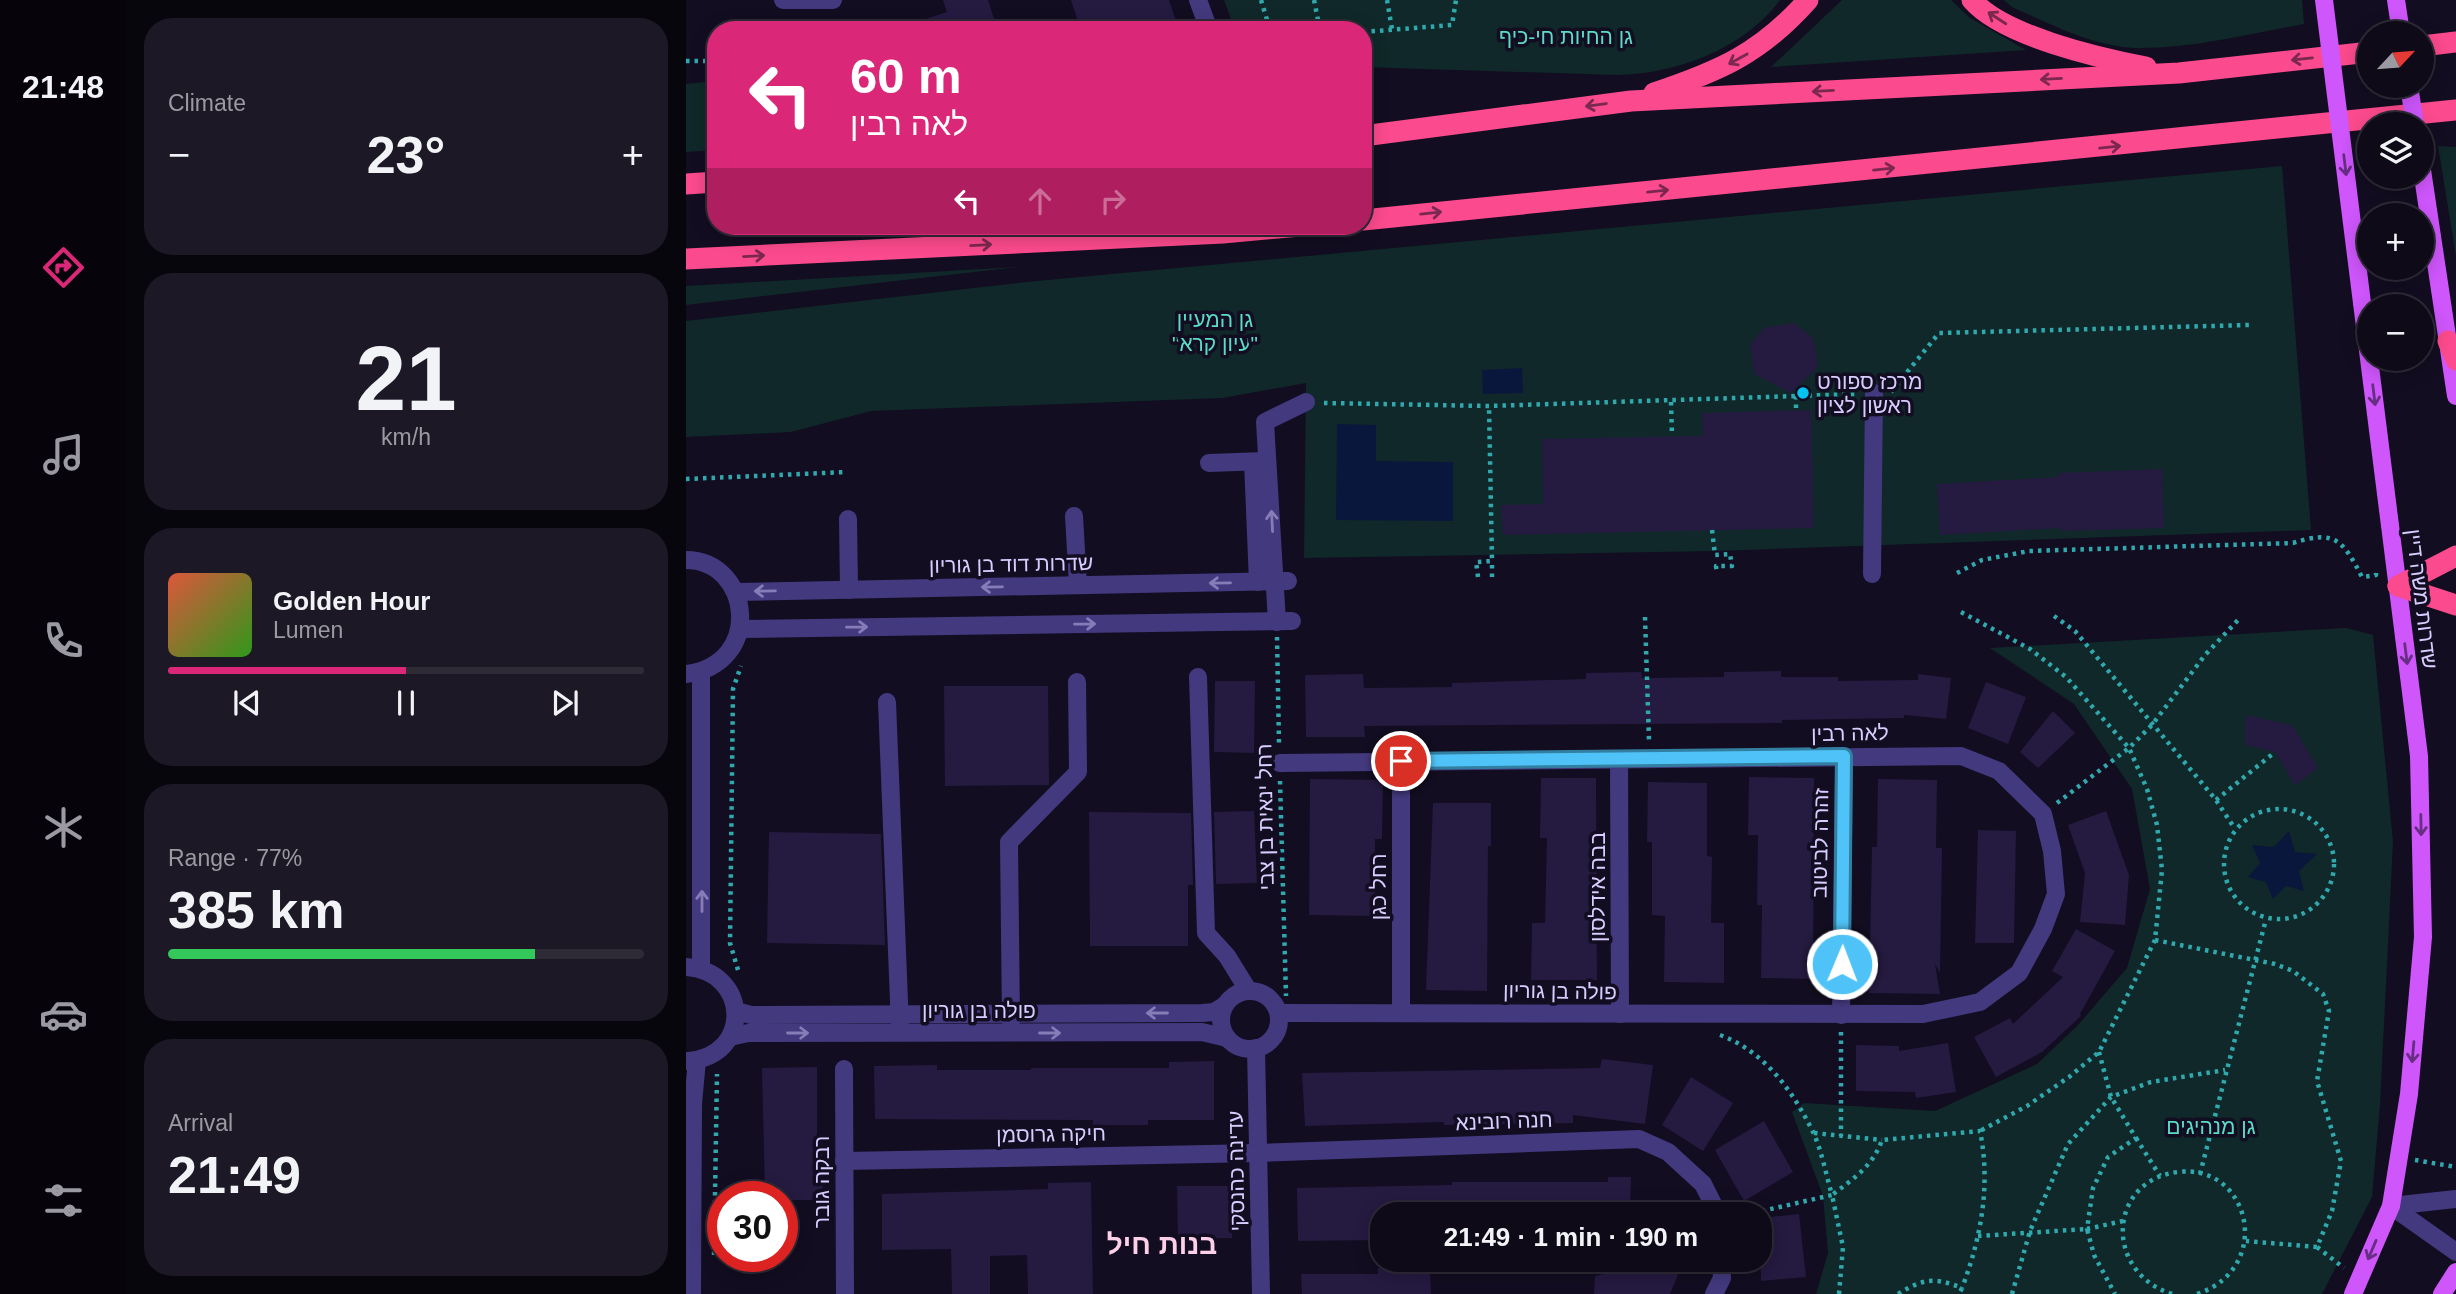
<!DOCTYPE html>
<meta charset="utf-8">
<style>
:root{--surface:#0e0a18;--page:#1c1825;--text:#f1f3f6;--muted:#9b9aa2;--line:#2e2b37;--accent:#db2777}
body{margin:0;font-family:Arial,"Noto Sans Hebrew",sans-serif;background:var(--page);color:var(--text);height:100vh;display:flex;flex-direction:column;font-size:26px;white-space:nowrap}
*{box-sizing:border-box;margin:0}
p{font-size:23px;color:var(--muted)}
.icon{flex:none;width:38px;height:38px;fill:none;stroke:currentColor;stroke-width:2;stroke-linecap:round;stroke-linejoin:round}
.map{position:relative;flex:1;overflow:hidden}
.drawer{display:flex;flex-direction:column;gap:18px;padding:18px;background:#08060d;width:560px}
.drawer>*{flex:none}
.guide{position:absolute;left:21px;top:21px;width:665px;height:214px;border-radius:28px;box-shadow:0 4px 18px #0003,0 0 0 2px var(--line);background:#db2777;color:#fff;overflow:hidden}
.needle{width:46px;rotate:64deg}
.fabs{position:absolute;left:1671px;top:21px;display:grid;gap:14px}
.fabs a{display:grid;place-items:center;width:77px;height:77px;border-radius:50%;background:var(--surface);box-shadow:0 4px 18px #0003,0 0 0 2px var(--line);font-size:35px}
.speed{position:absolute;left:21px;top:1181px;display:flex;gap:14px;font-size:35px;font-weight:700;text-align:center}
.speed>*{display:grid;place-content:center;width:91px;height:91px;border-radius:50%;background:var(--surface);box-shadow:0 4px 18px #0003,0 0 0 2px var(--line);line-height:1}
.speed .limit{border:10px solid #d22;background:#fff;color:#111}
.pin{position:absolute;display:grid;place-items:center;width:60px;height:60px;color:#fff;margin:-30px;border:4px solid #fff;border-radius:50%;box-shadow:0 2px 7px #0007}
.me{position:absolute;width:77px;margin:-38px;rotate:1deg;stroke-linejoin:round;filter:drop-shadow(0 0 5px #0008)}
.turn{display:flex;align-items:center;gap:24px;height:147px;padding:0 28px;font-size:32px}
.turn .icon{width:91px;height:91px;stroke-width:2.5}
.turn b{display:block;font-size:49px;line-height:60px}
.lanes{display:flex;align-items:center;height:66px;padding:0 28px;background:#0003;justify-content:center;gap:35px;direction:ltr}
.lanes .off{opacity:.35}
.big{font-size:52px;font-weight:600;line-height:1.1}
.drawer .card{flex:1;display:flex;flex-direction:column;justify-content:center;gap:10px;min-width:0;padding:0 24px;border-radius:28px;background:var(--page)}
.drawer .dial{align-items:center;gap:0}
.dial b{font-size:91px;line-height:1}
.song{display:flex;align-items:center;gap:21px}
.cover{width:84px;height:84px;border-radius:10px;background:linear-gradient(135deg,hsl(10 70% 55%),hsl(110 70% 35%))}
.played{height:7px;border-radius:4px;background:linear-gradient(90deg,var(--accent) 50%,var(--line) 50%)}
.keys{display:flex;justify-content:space-around;direction:ltr}
.heat{display:flex;justify-content:space-between;align-items:center;font-size:38px;direction:ltr}
.charge{height:10px;border-radius:5px;background:linear-gradient(90deg,#34c759 77%,var(--line) 0)}
.trip{position:absolute;left:684px;top:1202px;width:402px;height:70px;border-radius:28px;background:var(--surface);box-shadow:0 4px 18px #0003,0 0 0 2px var(--line);font-weight:600;line-height:70px;text-align:center}
main{display:flex;flex:1;min-height:0}
.menu{display:flex;flex-direction:column;width:126px;justify-content:space-around;align-items:center;background:#06040a;color:var(--muted)}
.menu .icon{width:49px;height:49px}
.menu .selected{color:var(--accent)}
.menu b{font-size:32px;color:var(--text)}
.map>svg:first-child{display:block}
.green{fill:#102829}
.water{fill:#0a173c}
.building{fill:#251a40}
.lines{fill:none;stroke-linecap:round;stroke-linejoin:round}
.path{stroke:#30a9ae;stroke-width:4.5;stroke-dasharray:3.5 5;stroke-linecap:butt}
.minor{stroke:#43397e;stroke-width:18}
.major{stroke:#ce56fb;stroke-width:18}
.highway{stroke:#fb4a8d;stroke-width:21}
.major-bridge{stroke:#ce56fb;stroke-width:18}
.oneway{stroke:#7b2851}
.oneway2{stroke:#672e83}
.oneway3{stroke:#867cb8}
.route-casing{stroke:#337fa1;stroke-width:18}
.route{stroke:#4fc3f7;stroke-width:12}
.poi-dot{fill:#05c2f1;stroke:#120d20;stroke-width:2.5}
.labels{text-anchor:middle;dominant-baseline:central;stroke-width:7;stroke-linejoin:round;paint-order:stroke}
.park-label{font-size:21px;fill:#5bdcc9;stroke:#120d20}
.poi-label{font-size:21px;fill:#d7cdfe;stroke:#120d20;text-anchor:start}
.street-label{font-size:21px;fill:#d7cdfe;stroke:#120d20}
.district-label{font-size:28px;font-weight:bold;fill:#fecfe8;stroke:#120d20}
</style>
<main>
<nav class="menu">
<b>21:48</b>
<svg class="icon selected" aria-label="directions" viewBox="0 0 24 24"><path d="M12 3l9 9-9 9-9-9zM9 14v-3h6M13 9l2 2-2 2"/></svg>
<svg class="icon" aria-label="music" viewBox="0 0 24 24"><path d="M9 18V5l10-2v13"/><circle cx="6" cy="18" r="3"/><circle cx="16" cy="16" r="3"/></svg>
<svg class="icon" aria-label="phone" viewBox="0 0 24 24"><path d="M5 4h4l2 5-3 2q2 4 5 5l2-3 5 2v4C11 20 4 13 5 4z"/></svg>
<svg class="icon" aria-label="climate" viewBox="0 0 24 24"><path d="M12 3v18M4 7l16 10M4 17L20 7"/></svg>
<svg class="icon" aria-label="car" viewBox="0 0 24 24"><path d="M5 17H2v-5l4-1 3-4h7l3 4 3 1v5h-3M9 17h6M6 11h13"/><circle cx="7" cy="17" r="2"/><circle cx="17" cy="17" r="2"/></svg>
<svg class="icon" aria-label="filters" viewBox="0 0 24 24"><path d="M4 7h16M4 17h16"/><circle cx="9" cy="7" r="2"/><circle cx="15" cy="17" r="2"/></svg>
</nav>
<section class="drawer">
<div class="card"><p>Climate</p>
<div class="heat"><a>−</a><b class="big">23°</b><a>+</a></div>
</div>
<div class="card dial"><b>21</b><p>km/h</p></div>
<div class="card">
<div class="song"><i class="cover"></i><div><b>Golden Hour</b><p>Lumen</p></div></div>
<div class="played"></div>
<div class="keys"><svg class="icon" aria-label="previous" viewBox="0 0 24 24"><path d="M18 5L8 12l10 7zM5 5v14"/></svg><svg class="icon" aria-label="pause" viewBox="0 0 24 24"><path d="M8 5v14M16 5v14"/></svg><svg class="icon" aria-label="next" viewBox="0 0 24 24"><path d="M6 5l10 7-10 7zM19 5v14"/></svg></div>
</div>
<div class="card"><p>Range · 77%</p><b class="big">385 km</b><div class="charge"></div></div>
<div class="card"><p>Arrival</p><b class="big">21:49</b></div>
</section>
<div class="map">
<svg width="1770" height="1294" viewBox="0 0 1770 1294">
<rect width="100%" height="100%" fill="#120d20"/>
<g class="green">
<path d="M538 0H1094C1058 49 990 74 931 75L677 67V30H549Z"/>
<path d="M1156 0H1265L1284 18 1340 50 1085 67Z"/>
<path d="M1318 0H1616L1618 24C1562 34 1505 49 1448 48 1406 46 1364 24 1326 7Z"/>
<path d="M30 81V150L0 152V84Z"/>
<path d="M1752 146 1770 147V256Z"/>
<path d="M1596 166 1625 530 1029 551 618 558 620 383 536 398 185 411 105 432 0 437V321L340 282Z"/>
<path d="M333 267 0 305V286Z"/>
<path d="M1660 628 1687 635 1707 842 1694 1105 1686 1197 1636 1294H1130L1142 1253 1137 1196 1106 1112 1118 1103 1249 1111 1351 1064 1392 1025 1441 968 1464 889 1446 789 1388 704 1304 648Z"/>
</g>
<g class="water">
<path d="M836 368 837 393 797 394 796 370Z"/>
<path d="M651 424 690 425V461L767 462V521L650 520Z"/>
<path d="M1603 831 1609 852 1631 854 1613 871 1618 891 1600 886 1587 899 1580 882 1562 877 1574 863 1566 845 1588 847Z"/>
</g>
<g class="building">
<path d="M257 0H302L309 22 283 30H219V26L261 12Z"/>
<path d="M385 0H483L493 30H416L413 23 395 30Z"/>
<path d="M1108 323 1128 339 1132 367 1105 393 1068 374 1064 344 1078 328Z"/>
<path d="M1125 410 1128 528 817 535 815 505 857 504 856 439 1017 436 1016 413Z"/>
<path d="M1476 469 1478 528 1374 531V528L1254 535 1251 484 1372 477V473Z"/>
<path d="M1095 671V677H1152V681L1232 680V674L1265 678 1260 719 1218 715V718L1096 720V723L678 726 679 737H620L619 675 677 674 678 688 766 687V683L900 679V673L955 672 956 678 1038 677V672Z"/>
<path d="M529 681H569L568 753 528 752Z"/>
<path d="M1300 682 1340 697 1322 744 1282 728Z"/>
<path d="M258 686H362L363 785 259 786Z"/>
<path d="M1367 711 1389 733 1352 768 1334 752Z"/>
<path d="M1560 715 1606 725 1632 768 1609 785 1589 752 1559 745Z"/>
<path d="M1063 777 1128 778 1127 979 1075 978 1076 905H1071L1072 835H1062Z"/>
<path d="M855 778H910L911 980H845L846 923H859L861 838H854Z"/>
<path d="M624 779 697 780 696 839H689V916L623 915Z"/>
<path d="M1192 779 1251 780 1250 848H1256L1254 973 1249 964 1254 994 1183 993 1186 847H1191Z"/>
<path d="M962 782 1021 783V856L1026 857 1025 923H1038V983L978 982 979 916 966 915V842H961Z"/>
<path d="M747 803H805V846H802L801 991 740 990Z"/>
<path d="M568 811 571 883 530 884 528 812Z"/>
<path d="M1420 811 1443 875 1439 925 1394 922 1399 873 1382 825Z"/>
<path d="M403 812 505 813 507 885H502V946H404Z"/>
<path d="M1292 830 1330 831 1328 943H1289Z"/>
<path d="M83 832 195 834 199 945 81 943Z"/>
<path d="M1390 929 1429 951 1394 1014 1395 1016 1356 1052 1310 1077 1288 1037 1324 1018 1327 1024 1377 977 1366 971Z"/>
<path d="M1262 1043 1270 1092 1230 1098 1229 1092 1170 1091V1045L1213 1046V1051Z"/>
<path d="M916 1059 967 1065 959 1124 887 1115V1123L758 1125V1122L619 1126 616 1073 914 1068Z"/>
<path d="M528 1061V1120H462V1125H407V1120L189 1119 188 1066 251 1065V1070H345V1068H483V1062Z"/>
<path d="M131 1067V1135H136L137 1200H96V1197H79L76 1068Z"/>
<path d="M1005 1077 1047 1103 1017 1151 976 1125Z"/>
<path d="M1078 1121 1107 1172 1058 1201 1029 1150Z"/>
<path d="M922 1177H945L944 1214H696V1240L612 1241 611 1188 766 1185V1182H922Z"/>
<path d="M405 1182 407 1294H342L341 1255 304 1256V1294H266L265 1249 196 1250V1194L362 1189V1183Z"/>
<path d="M491 1186H546V1238L492 1239Z"/>
<path d="M1113 1214 1120 1277 1075 1281 1074 1218Z"/>
<path d="M978 1260 992 1275 984 1294H908L909 1276Z"/>
<path d="M692 1268H744L745 1294H616L615 1274H692Z"/>
</g>
<g class="lines">
<g class="path">
<path d="M575 0 584 30"/>
<path d="M628 0 634 30"/>
<path d="M701 0 706 29"/>
<path d="M677 32 766 25 770 0"/>
<path d="M0 61H30"/>
<path d="M1205 392 1253 333 1563 325"/>
<path d="M1110 396V411"/>
<path d="M985 402 986 436"/>
<path d="M638 403 803 406 1172 394"/>
<path d="M0 479 161 472"/>
<path d="M1026 530 1029 555 1044 554 1046 566H1030L1031 573"/>
<path d="M1271 573 1296 560 1343 551 1607 543C1650 529 1657 541 1676 577L1690 575V572"/>
<path d="M792 577 790 562 806 561 803 406"/>
<path d="M806 577V561"/>
<path d="M1275 612 1344 649 1380 677 1443 748 1461 789 1471 825 1476 870 1469 940 1413 1052 1383 1077 1341 1106 1294 1131"/>
<path d="M1368 616 1389 631 1530 800 1549 829"/>
<path d="M959 617 963 740"/>
<path d="M591 637 593 744"/>
<path d="M594 781 600 996"/>
<path d="M1530 800 1589 752"/>
<path d="M1371 803 1443 748 1466 725 1519 655 1553 619"/>
<circle cx="1593" cy="864" r="55"/>
<path d="M1469 940 1589 964 1607 971 1637 994 1643 1011 1631 1081 1655 1161 1646 1211 1631 1247 1560 1241"/>
<path d="M52 970 44 943 47 689 55 666"/>
<path d="M1155 1032V1136"/>
<path d="M1034 1035C1078 1051 1107 1091 1127 1132 1136 1151 1140 1175 1146 1195L1063 1214"/>
<path d="M1413 1052 1425 1097 1450 1138 1422 1157 1407 1188 1401 1229 1437 1221"/>
<path d="M1128 1133 1196 1140"/>
<path d="M1450 1138 1474 1176"/>
<path d="M1729 1160 1770 1167"/>
<path d="M1514 1174 1580 919"/>
<path d="M1292 1236 1401 1229 1408 1255 1429 1294"/>
<path d="M1631 1247 1658 1268"/>
<path d="M28 1255 31 1074"/>
<path d="M1153 1294 1157 1247 1146 1195C1167 1179 1187 1166 1196 1140L1294 1131C1305 1185 1295 1238 1276 1288"/>
<path d="M1212 1294C1238 1278 1248 1277 1276 1288L1273 1294"/>
<path d="M1326 1294 1344 1231 1382 1144 1425 1097 1465 1082 1539 1070"/>
<path d="M1486 1294C1417 1272 1422 1180 1492 1172 1564 1163 1589 1268 1511 1294"/>
</g>
<g class="minor">
<path d="M97 0H147"/>
<path d="M512 0 523 30"/>
<path d="M567 462 572 582"/>
<path d="M523 463 579 461"/>
<path d="M388 516 392 585"/>
<path d="M162 519 163 590"/>
<path d="M0 560C65 560 79 664 0 674"/>
<path d="M1186 574 1188 393"/>
<path d="M49 592 602 581"/>
<path d="M591 622 579 422 620 402"/>
<path d="M54 629 606 621"/>
<path d="M15 672V969"/>
<path d="M512 677 520 933 541 956 562 990"/>
<path d="M201 702 214 1026"/>
<path d="M933 759 934 1014"/>
<path d="M0 967C64 971 67 1056 2 1061"/>
<circle cx="564" cy="1020" r="29"/>
<path d="M50 1011 65 1015 516 1013 528 1012 538 1006"/>
<path d="M715 1012V761"/>
<path d="M593 1013 1237 1014 1294 1002 1333 973 1357 929 1370 894 1366 851 1357 814 1313 771 1275 756 594 763"/>
<path d="M1155 1015 1158 756"/>
<path d="M325 1022 323 842 392 772 391 682"/>
<path d="M44 1037 62 1033 516 1032 541 1038"/>
<path d="M570 1048 575 1294"/>
<path d="M158 1069 159 1294"/>
<path d="M158 1161 572 1153 953 1139 982 1152 1017 1184 1032 1214"/>
<path d="M1705 1206 1770 1252"/>
<path d="M1705 1206 1770 1199"/>
<path d="M6 1294 7 1104 11 1060"/>
<path d="M1028 1294 1036 1278 1035 1260"/>
</g>
<g class="major">
<path d="M1710 0 1715 33"/>
<path d="M1736 170 1770 396"/>
<path d="M1667 1294 1705 1206 1723 1094 1737 937 1733 756 1676 303"/>
<path d="M1756 1294 1770 1272"/>
</g>
<g class="highway">
<path d="M1286 0C1317 36 1413 58 1460 67"/>
<path d="M1736 46 1770 42"/>
<path d="M968 93C1034 71 1075 53 1122 0"/>
<path d="M677 136 945 101 1493 73 1684 52"/>
<path d="M0 184 30 182"/>
<path d="M677 220 1770 110"/>
<path d="M0 259 537 233 614 226"/>
<path d="M1762 341 1770 360"/>
<path d="M1712 586 1770 556"/>
<path d="M1712 586 1770 605"/>
</g>
<g class="major-bridge">
<path d="M1638 0 1676 303"/>
<path d="M1723 86 1729 124"/>
</g>
</g>
<defs><path id="oneway-shaft" d="M-6 0H5M1.5-3L5.5 0L1.5 3" fill="none" stroke-width="1.6" stroke-linecap="round" stroke-linejoin="round" transform="scale(1.75)"/></defs>
<g class="oneway">
<use href="#oneway-shaft" transform="translate(1311 18) rotate(-147)"/>
<use href="#oneway-shaft" transform="translate(1052 59) rotate(151)"/>
<use href="#oneway-shaft" transform="translate(1616 59) rotate(174)"/>
<use href="#oneway-shaft" transform="translate(1365 79) rotate(177)"/>
<use href="#oneway-shaft" transform="translate(1137 91) rotate(177)"/>
<use href="#oneway-shaft" transform="translate(910 105) rotate(172)"/>
<use href="#oneway-shaft" transform="translate(1424 147) rotate(-6)"/>
<use href="#oneway-shaft" transform="translate(1198 169) rotate(-6)"/>
<use href="#oneway-shaft" transform="translate(972 191) rotate(-6)"/>
<use href="#oneway-shaft" transform="translate(745 213) rotate(-6)"/>
<use href="#oneway-shaft" transform="translate(295 245) rotate(-3)"/>
<use href="#oneway-shaft" transform="translate(68 256) rotate(-3)"/>
</g>
<g class="oneway2">
<use href="#oneway-shaft" transform="translate(1659 165) rotate(83)"/>
<use href="#oneway-shaft" transform="translate(1688 395) rotate(83)"/>
<use href="#oneway-shaft" transform="translate(1720 654) rotate(83)"/>
<use href="#oneway-shaft" transform="translate(1735 825) rotate(89)"/>
<use href="#oneway-shaft" transform="translate(1727 1052) rotate(95)"/>
<use href="#oneway-shaft" transform="translate(1686 1250) rotate(113)"/>
</g>
<g class="oneway3">
<use href="#oneway-shaft" transform="translate(586 521) rotate(-93)"/>
<use href="#oneway-shaft" transform="translate(534 583) rotate(179)"/>
<use href="#oneway-shaft" transform="translate(306 587) rotate(179)"/>
<use href="#oneway-shaft" transform="translate(79 591) rotate(179)"/>
<use href="#oneway-shaft" transform="translate(399 624) rotate(-1)"/>
<use href="#oneway-shaft" transform="translate(171 627) rotate(-1)"/>
<use href="#oneway-shaft" transform="translate(16 901) rotate(-90)"/>
<use href="#oneway-shaft" transform="translate(471 1013) rotate(-180)"/>
<use href="#oneway-shaft" transform="translate(112 1033)"/>
<use href="#oneway-shaft" transform="translate(364 1033)"/>
</g>
<g class="lines">
<defs>
<path id="route" d="M715 761 1158 756 1156 964"/>
</defs>
<use href="#route" class="route-casing"/>
<use href="#route" class="route"/>
</g>
<circle class="poi-dot" cx="1117" cy="393" r="7"/>
<g class="labels">
<g class="park-label">
<text x="880" y="36">גן החיות חי-כיף</text>
<text x="529" y="319">גן המעיין<tspan x="529" dy="24">"עיון קרא"</tspan></text>
<text x="1525" y="1126">גן מנהיגים</text>
</g>
<g class="poi-label">
<text x="1131" y="381">מרכז ספורט<tspan x="1131" dy="24">ראשון לציון</tspan></text>
</g>
<g class="street-label">
<text transform="translate(325 564) rotate(-1)">שדרות דוד בן גוריון</text>
<text transform="translate(1736 599) rotate(83)">שדרות משה דיין</text>
<text transform="translate(1164 733) rotate(-1)">לאה רבין</text>
<text transform="translate(579 817) rotate(-91)">רחל ינאית בן צבי</text>
<text transform="translate(1134 843) rotate(-89)">זהרה לביטוב</text>
<text transform="translate(692 887) rotate(-90)">רחל כגן</text>
<text transform="translate(911 887) rotate(-90)">בבה אידלסון</text>
<text transform="translate(874 991) rotate(1)">פולה בן גוריון</text>
<text x="293" y="1010">פולה בן גוריון</text>
<text transform="translate(818 1121) rotate(-2)">חנה רובינא</text>
<text transform="translate(365 1134) rotate(-1)">חיקה גרוסמן</text>
<text transform="translate(550 1171) rotate(-91)">עדינה כהנסקי</text>
<text transform="translate(135 1182) rotate(-90)">רבקה גובר</text>
</g>
<g class="district-label">
<text x="476" y="1244">בנות חיל</text>
</g>
</g>
</svg>
<div class="fabs">
<a><svg class="needle" viewBox="-14 -14 28 28"><path d="M0-13l5 13h-10z" fill="#e53935"/><path d="M0 13l5-13h-10z" fill="#9b9aa2"/></svg></a>
<a><svg class="icon" aria-label="layers" viewBox="0 0 24 24"><path d="M12 4l9 5-9 5-9-5zM3 14l9 5 9-5"/></svg></a>
<a>+</a>
<a>−</a>
</div>
<div class="speed"><div class="limit">30</div></div>
<div class="pin" style="left:715px;top:761px;background:#d93025"><svg class="icon" aria-label="arrive" viewBox="0 0 24 24"><path d="M6 21V4h12l-3 4 3 4H6"/></svg></div>
<svg class="me" style="left:1156px;top:964px" viewBox="-20 -20 40 40"><circle r="17" fill="#4fc3f7" stroke="#fff" stroke-width="3"/><path d="M0-11L8 9 0 5-8 9z" fill="#fff"/></svg>
<div class="trip">21:49 · 1 min · 190 m</div>
<div class="guide">
<div class="turn"><svg class="icon" aria-label="left" viewBox="0 0 24 24"><path d="M17 20v-9H6M10 6l-5 5 5 5"/></svg><div><b>60 m</b>לאה רבין</div></div>
<div class="lanes"><svg class="icon" aria-label="left" viewBox="0 0 24 24"><path d="M17 20v-9H6M10 6l-5 5 5 5"/></svg><svg class="icon off" aria-label="ahead" viewBox="0 0 24 24"><path d="M12 20V5M6 11l6-6 6 6"/></svg><svg class="icon off" aria-label="right" viewBox="0 0 24 24"><path d="M7 20v-9h11M14 6l5 5-5 5"/></svg></div>
</div>
</div>
</main>
